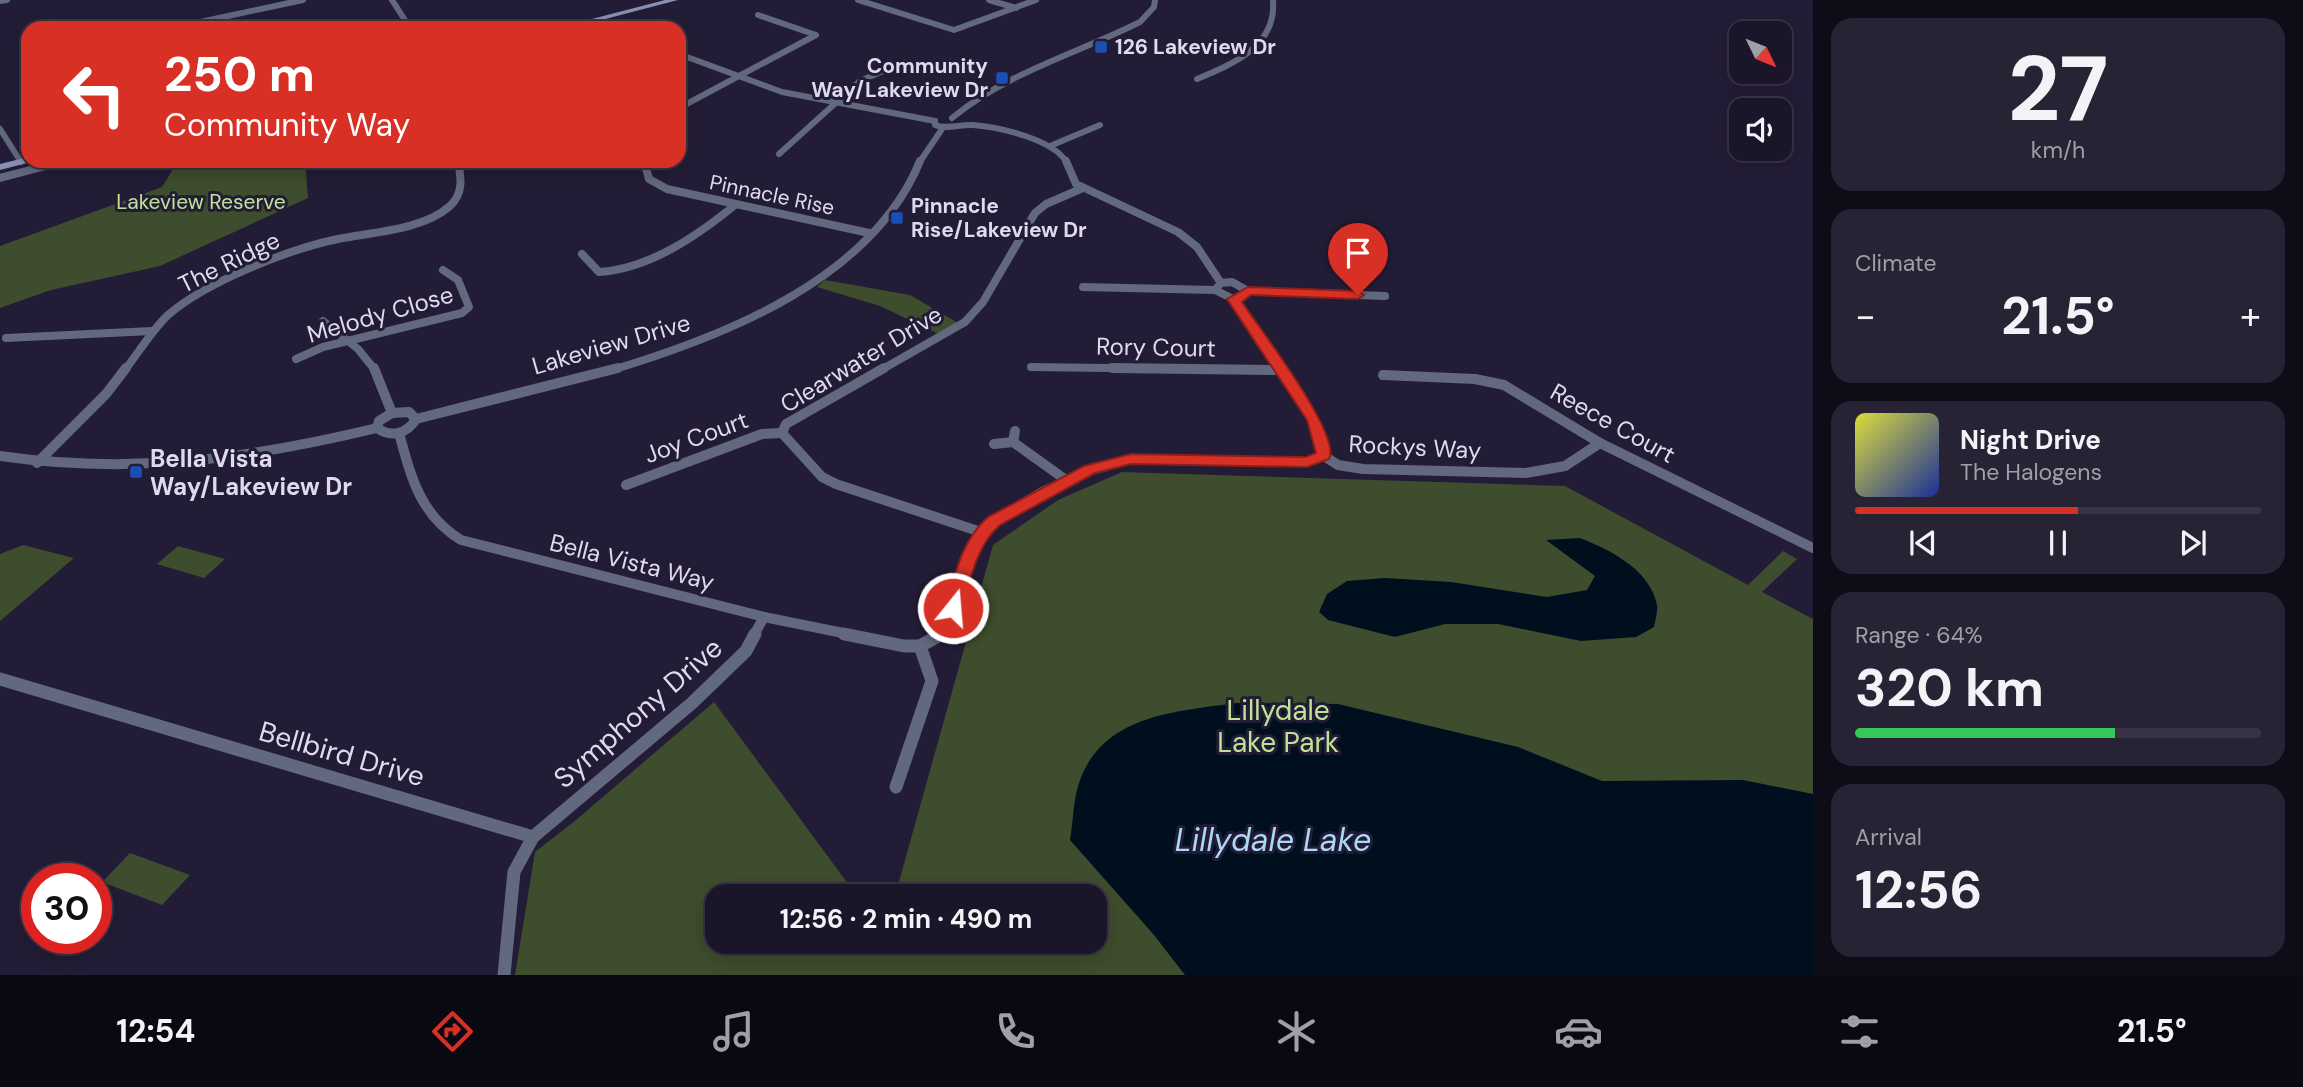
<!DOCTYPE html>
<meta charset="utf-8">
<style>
:root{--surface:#1a1528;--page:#272234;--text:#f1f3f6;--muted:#9f9fa8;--line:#383445;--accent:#d93025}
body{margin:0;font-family:"DM Sans",sans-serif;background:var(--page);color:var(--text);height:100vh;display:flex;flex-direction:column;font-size:26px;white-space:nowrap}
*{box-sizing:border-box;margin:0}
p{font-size:23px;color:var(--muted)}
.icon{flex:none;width:38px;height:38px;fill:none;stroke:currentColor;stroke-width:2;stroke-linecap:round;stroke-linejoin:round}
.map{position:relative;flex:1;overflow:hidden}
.details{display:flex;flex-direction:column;gap:18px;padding:18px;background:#0e0c16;width:490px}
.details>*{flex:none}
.guide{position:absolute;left:21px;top:21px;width:665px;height:147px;border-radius:21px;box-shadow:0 4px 18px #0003,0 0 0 2px var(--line);background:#d93025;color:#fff;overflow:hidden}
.needle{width:46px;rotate:133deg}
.buttons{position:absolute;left:1729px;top:21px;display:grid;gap:14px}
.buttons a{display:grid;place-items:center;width:63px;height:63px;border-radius:14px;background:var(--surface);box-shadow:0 4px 18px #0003,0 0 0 2px var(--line);font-size:35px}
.speed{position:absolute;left:21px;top:863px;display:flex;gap:14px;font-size:35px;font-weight:700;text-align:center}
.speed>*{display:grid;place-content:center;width:91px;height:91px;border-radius:50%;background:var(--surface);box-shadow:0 4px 18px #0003,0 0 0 2px var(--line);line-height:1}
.speed .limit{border:10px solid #d22;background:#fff;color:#111}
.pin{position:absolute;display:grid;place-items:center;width:60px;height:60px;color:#fff;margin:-72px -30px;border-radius:50% 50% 50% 0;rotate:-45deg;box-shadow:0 0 7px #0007}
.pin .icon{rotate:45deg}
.me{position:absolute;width:77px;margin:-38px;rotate:17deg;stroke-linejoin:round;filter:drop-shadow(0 0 5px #0008)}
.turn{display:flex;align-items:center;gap:24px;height:147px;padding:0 28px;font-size:32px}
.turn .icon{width:91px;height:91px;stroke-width:2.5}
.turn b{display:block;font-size:49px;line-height:60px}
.big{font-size:52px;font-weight:700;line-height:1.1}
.details .tile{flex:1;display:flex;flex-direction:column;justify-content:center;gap:10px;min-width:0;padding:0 24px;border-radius:21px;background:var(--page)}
.details .dial{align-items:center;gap:0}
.dial b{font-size:91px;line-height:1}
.song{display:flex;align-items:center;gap:21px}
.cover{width:84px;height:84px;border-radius:10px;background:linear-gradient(135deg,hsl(60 70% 55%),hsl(230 70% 35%))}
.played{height:7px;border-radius:4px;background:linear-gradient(90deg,var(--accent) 55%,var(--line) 55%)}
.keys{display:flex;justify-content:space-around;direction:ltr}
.heat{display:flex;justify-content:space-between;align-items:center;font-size:38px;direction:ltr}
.charge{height:10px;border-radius:5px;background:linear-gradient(90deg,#34c759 64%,var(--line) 0)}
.trip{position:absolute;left:705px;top:884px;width:402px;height:70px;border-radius:21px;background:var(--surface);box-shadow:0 4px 18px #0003,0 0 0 2px var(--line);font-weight:700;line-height:70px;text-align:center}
.tabs{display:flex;height:112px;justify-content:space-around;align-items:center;background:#0a0810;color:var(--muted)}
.tabs .icon{width:49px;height:49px}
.tabs .selected{color:var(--accent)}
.tabs b{font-size:32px;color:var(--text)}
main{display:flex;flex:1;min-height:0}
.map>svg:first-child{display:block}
.green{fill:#3e4d2d}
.water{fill:#000f1e}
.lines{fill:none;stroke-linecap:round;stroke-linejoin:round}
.street-far3{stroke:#62687d;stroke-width:6}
.street-far2{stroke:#62687d;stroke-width:8}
.street-far1{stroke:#62687d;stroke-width:10}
.street{stroke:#62687d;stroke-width:13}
.secondary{fill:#8791b2;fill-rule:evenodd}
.route{fill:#d93025;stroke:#8d1f18;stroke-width:2}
.transit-dot{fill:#1a4fb4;stroke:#231c36;stroke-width:2.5}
.labels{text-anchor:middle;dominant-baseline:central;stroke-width:6;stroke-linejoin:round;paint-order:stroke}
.far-poi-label{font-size:21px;font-weight:bold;fill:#dfdbec;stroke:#231c36;text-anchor:start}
.far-street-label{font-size:21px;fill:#dfdbec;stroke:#231c36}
.far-park-label{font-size:21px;fill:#c0e297;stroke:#231c36}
.street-label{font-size:24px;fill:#dfdbec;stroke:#231c36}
.poi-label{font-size:24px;font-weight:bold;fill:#dfdbec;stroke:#231c36;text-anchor:start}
.near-park-label{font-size:28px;fill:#c0e297;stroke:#231c36}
.near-street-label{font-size:28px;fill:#dfdbec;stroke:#231c36}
.near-water-label{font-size:32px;font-style:italic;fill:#aad8f5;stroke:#231c36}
</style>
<main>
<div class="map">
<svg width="1813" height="975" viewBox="0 0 1813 975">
<rect width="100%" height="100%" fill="#231c36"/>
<g class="green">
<path d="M178 161H305L308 198 160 266 51 290 0 308V246L162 187Z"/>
<path d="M825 280 910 295 958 323 943 336 880 306 817 287Z"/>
<path d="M1122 472 1565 486 1748 585 1783 551 1797 559 1762 592 1813 619V975H515L535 852 576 820 714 702 857 896H718V942H1096V896H895L993 545 1058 500Z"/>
<path d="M23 545 74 558 0 621V554Z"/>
<path d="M178 546 225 559 204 578 157 564Z"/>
<path d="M130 853 190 875 162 905 102 882Z"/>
</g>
<g class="water">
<path d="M1580 538C1611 550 1650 570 1657 605 1658 611 1655 621 1654 627L1636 637 1581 641 1498 624H1445L1395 637 1328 620 1319 612 1327 594 1347 581 1385 578 1451 582 1547 597 1587 590 1595 576 1546 540Z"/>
<path d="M1236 703 1338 704 1518 747 1602 781 1743 780 1813 794V975H1185L1154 935 1070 840C1073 823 1073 803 1078 786 1100 715 1173 712 1236 703Z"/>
</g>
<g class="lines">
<g class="street-far3">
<path d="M392 0 410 28"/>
<path d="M858 0 954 30 1036 0"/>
<path d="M989 0 1016 8"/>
<path d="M0 1 7 0"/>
<path d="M172 28 303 0"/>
<path d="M679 54 782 92 935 121"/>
<path d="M1197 79C1233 64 1277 46 1273 0"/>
<path d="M679 108 816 35 758 15"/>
<path d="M952 118C1008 72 1076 54 1140 22L1154 7 1155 0"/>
<path d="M935 121V125C947 130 960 124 973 125 998 127 1054 139 1067 163"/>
<path d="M0 129 21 162"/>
<path d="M1050 146 1100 125"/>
<path d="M779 154 860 81 904 62"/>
<path d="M59 163 65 161"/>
<path d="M919 163 942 129"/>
</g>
<g class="street-far2">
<path d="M644 161 649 179 667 189 869 233"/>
<path d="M1066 161 1076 184 1178 232 1197 247 1221 283"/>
<path d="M0 178 65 161"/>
<path d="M582 254 599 272C649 269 697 236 735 205"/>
<path d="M1232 282 1248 291 1246 295 1233 299 1215 290 1221 283Z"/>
<path d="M1083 287 1215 290"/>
<path d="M1248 291 1385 296"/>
<path d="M1233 299 1282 370"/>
<path d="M323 321 358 349 375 370"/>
<path d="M6 338 152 331"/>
<path d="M296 359 323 347 462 313 469 307 458 280 443 270"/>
<path d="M1031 367 1257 370"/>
<path d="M125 370C139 352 152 330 168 315 206 282 289 249 338 239 373 232 423 230 450 206 464 193 461 177 458 161"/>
<path d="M612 370C725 336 872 279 920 161"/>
<path d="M881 370 965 322 983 302 1035 213 1046 204 1083 188"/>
</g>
<g class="street-far1">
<path d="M374 368 392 413"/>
<path d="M884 368 786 424 782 433 822 477 836 484 981 532"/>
<path d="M1112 368 1280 370"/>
<path d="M1281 368 1315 423 1324 456"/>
<path d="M1383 375 1475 379 1504 385 1600 443 1813 548"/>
<path d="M416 419 618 368"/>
<path d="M377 428 379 421 392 413 409 412 416 419"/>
<path d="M377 428C391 438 407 434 416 419"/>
<path d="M399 433C411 477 420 515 461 540L764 617 853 635"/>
<path d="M1013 442 1066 480"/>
<path d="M994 444 1013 442 1015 431"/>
<path d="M0 456C132 475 248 459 377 428"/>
<path d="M1324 456 1338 465 1363 469 1526 473 1565 466 1600 443"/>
<path d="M37 463 106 394 126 368"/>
<path d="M626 485 762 434 782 433"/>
<path d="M754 635 764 617"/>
<path d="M939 635 945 632 973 545 1000 517 1044 491 1092 470 1131 459 1307 462 1324 456"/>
</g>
<g class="street">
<path d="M844 634 904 646H920"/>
<path d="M0 679 533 837"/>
<path d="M896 787 932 681 920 646 942 634"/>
<path d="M504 975 514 872 533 837 692 703 746 651 755 634"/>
</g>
<g class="secondary">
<path d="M665 0H678L571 28H557Z"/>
<path d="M28 157V161L31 162 0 170V164Z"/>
</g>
</g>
<path class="route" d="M1248 287 1358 291 1364 295 1358 299 1251 295 1242 302C1259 328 1342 435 1329 459L1307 467 1131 464 1095 473 1000 525C976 546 971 578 962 608L960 612H947L945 608C955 575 961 541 988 517L1084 466 1131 454 1306 457 1316 453 1307 420 1227 299Z"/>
<g class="transit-dot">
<rect x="1094" y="40" width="14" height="14" rx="3.5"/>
<rect x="995" y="71" width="14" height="14" rx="3.5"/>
<rect x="890" y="211" width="14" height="14" rx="3.5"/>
<rect x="129" y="465" width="14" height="14" rx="3.5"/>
</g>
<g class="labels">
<g class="far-poi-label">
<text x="1115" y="47">126 Lakeview Dr</text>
<text x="988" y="66" text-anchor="end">Community<tspan x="988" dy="24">Way/Lakeview Dr</tspan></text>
<text x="911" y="206">Pinnacle<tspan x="911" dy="24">Rise/Lakeview Dr</tspan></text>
</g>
<g class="far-street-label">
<text transform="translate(772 195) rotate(12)">Pinnacle Rise</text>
</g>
<g class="far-park-label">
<text x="201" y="202">Lakeview Reserve</text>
</g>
<g class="street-label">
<text transform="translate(229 262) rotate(-26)">The Ridge</text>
<text transform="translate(380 314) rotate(-16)">Melody Close</text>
<text transform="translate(611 344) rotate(-16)">Lakeview Drive</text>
<text transform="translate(1156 347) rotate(1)">Rory Court</text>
<text transform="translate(861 359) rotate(-31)">Clearwater Drive</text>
<text transform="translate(1613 423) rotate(29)">Reece Court</text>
<text transform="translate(696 437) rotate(-20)">Joy Court</text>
<text transform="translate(1415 447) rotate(3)">Rockys Way</text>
<text transform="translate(632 562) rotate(14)">Bella Vista Way</text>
</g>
<g class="poi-label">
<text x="150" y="458">Bella Vista<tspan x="150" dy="28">Way/Lakeview Dr</tspan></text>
</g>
<g class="near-park-label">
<text x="1278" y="710">Lillydale<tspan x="1278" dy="32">Lake Park</tspan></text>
</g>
<g class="near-street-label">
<text transform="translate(638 713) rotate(-41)">Symphony Drive</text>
<text transform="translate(342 754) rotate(16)">Bellbird Drive</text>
</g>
<g class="near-water-label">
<text x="1273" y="840">Lillydale Lake</text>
</g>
</g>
</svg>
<div class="buttons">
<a><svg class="needle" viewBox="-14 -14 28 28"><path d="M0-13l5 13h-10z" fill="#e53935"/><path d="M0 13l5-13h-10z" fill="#9f9fa8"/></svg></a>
<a><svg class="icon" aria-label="sound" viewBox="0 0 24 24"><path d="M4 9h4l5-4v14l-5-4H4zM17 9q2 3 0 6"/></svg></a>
</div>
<div class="speed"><div class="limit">30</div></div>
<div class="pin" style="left:1358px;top:295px;background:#d93025"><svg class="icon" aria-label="arrive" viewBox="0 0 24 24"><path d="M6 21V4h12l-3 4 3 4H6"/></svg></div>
<svg class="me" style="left:953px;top:608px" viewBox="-20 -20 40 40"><circle r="17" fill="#d93025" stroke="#fff" stroke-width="3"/><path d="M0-11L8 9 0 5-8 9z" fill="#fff"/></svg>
<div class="trip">12:56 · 2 min · 490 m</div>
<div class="guide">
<div class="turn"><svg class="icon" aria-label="left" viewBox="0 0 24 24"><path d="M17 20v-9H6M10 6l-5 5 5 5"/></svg><div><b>250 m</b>Community Way</div></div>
</div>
</div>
<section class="details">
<div class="tile dial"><b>27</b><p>km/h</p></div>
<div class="tile"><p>Climate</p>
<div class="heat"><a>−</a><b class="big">21.5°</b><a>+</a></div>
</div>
<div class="tile">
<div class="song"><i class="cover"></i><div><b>Night Drive</b><p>The Halogens</p></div></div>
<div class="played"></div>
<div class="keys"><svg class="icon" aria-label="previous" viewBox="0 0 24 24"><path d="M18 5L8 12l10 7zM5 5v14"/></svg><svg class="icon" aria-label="pause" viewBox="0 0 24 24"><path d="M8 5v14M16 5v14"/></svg><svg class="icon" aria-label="next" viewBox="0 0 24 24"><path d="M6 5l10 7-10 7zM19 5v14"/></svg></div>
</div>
<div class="tile"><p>Range · 64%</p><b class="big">320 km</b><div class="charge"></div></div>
<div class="tile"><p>Arrival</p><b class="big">12:56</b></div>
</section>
</main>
<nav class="tabs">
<b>12:54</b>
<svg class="icon selected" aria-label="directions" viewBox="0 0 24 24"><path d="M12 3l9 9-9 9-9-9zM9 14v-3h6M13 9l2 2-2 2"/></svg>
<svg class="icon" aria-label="music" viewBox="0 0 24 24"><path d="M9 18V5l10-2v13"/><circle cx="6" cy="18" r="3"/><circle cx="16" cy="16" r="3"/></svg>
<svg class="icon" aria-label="phone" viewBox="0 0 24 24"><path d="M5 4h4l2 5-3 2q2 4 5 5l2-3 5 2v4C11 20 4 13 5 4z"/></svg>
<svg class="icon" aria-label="climate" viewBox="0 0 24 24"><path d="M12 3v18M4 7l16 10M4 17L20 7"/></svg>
<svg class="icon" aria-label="car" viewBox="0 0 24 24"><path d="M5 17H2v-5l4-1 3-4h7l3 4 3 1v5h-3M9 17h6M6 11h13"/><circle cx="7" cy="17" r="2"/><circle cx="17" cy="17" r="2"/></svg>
<svg class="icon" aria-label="filters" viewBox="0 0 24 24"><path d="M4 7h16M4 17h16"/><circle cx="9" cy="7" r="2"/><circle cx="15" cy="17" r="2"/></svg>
<b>21.5°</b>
</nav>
